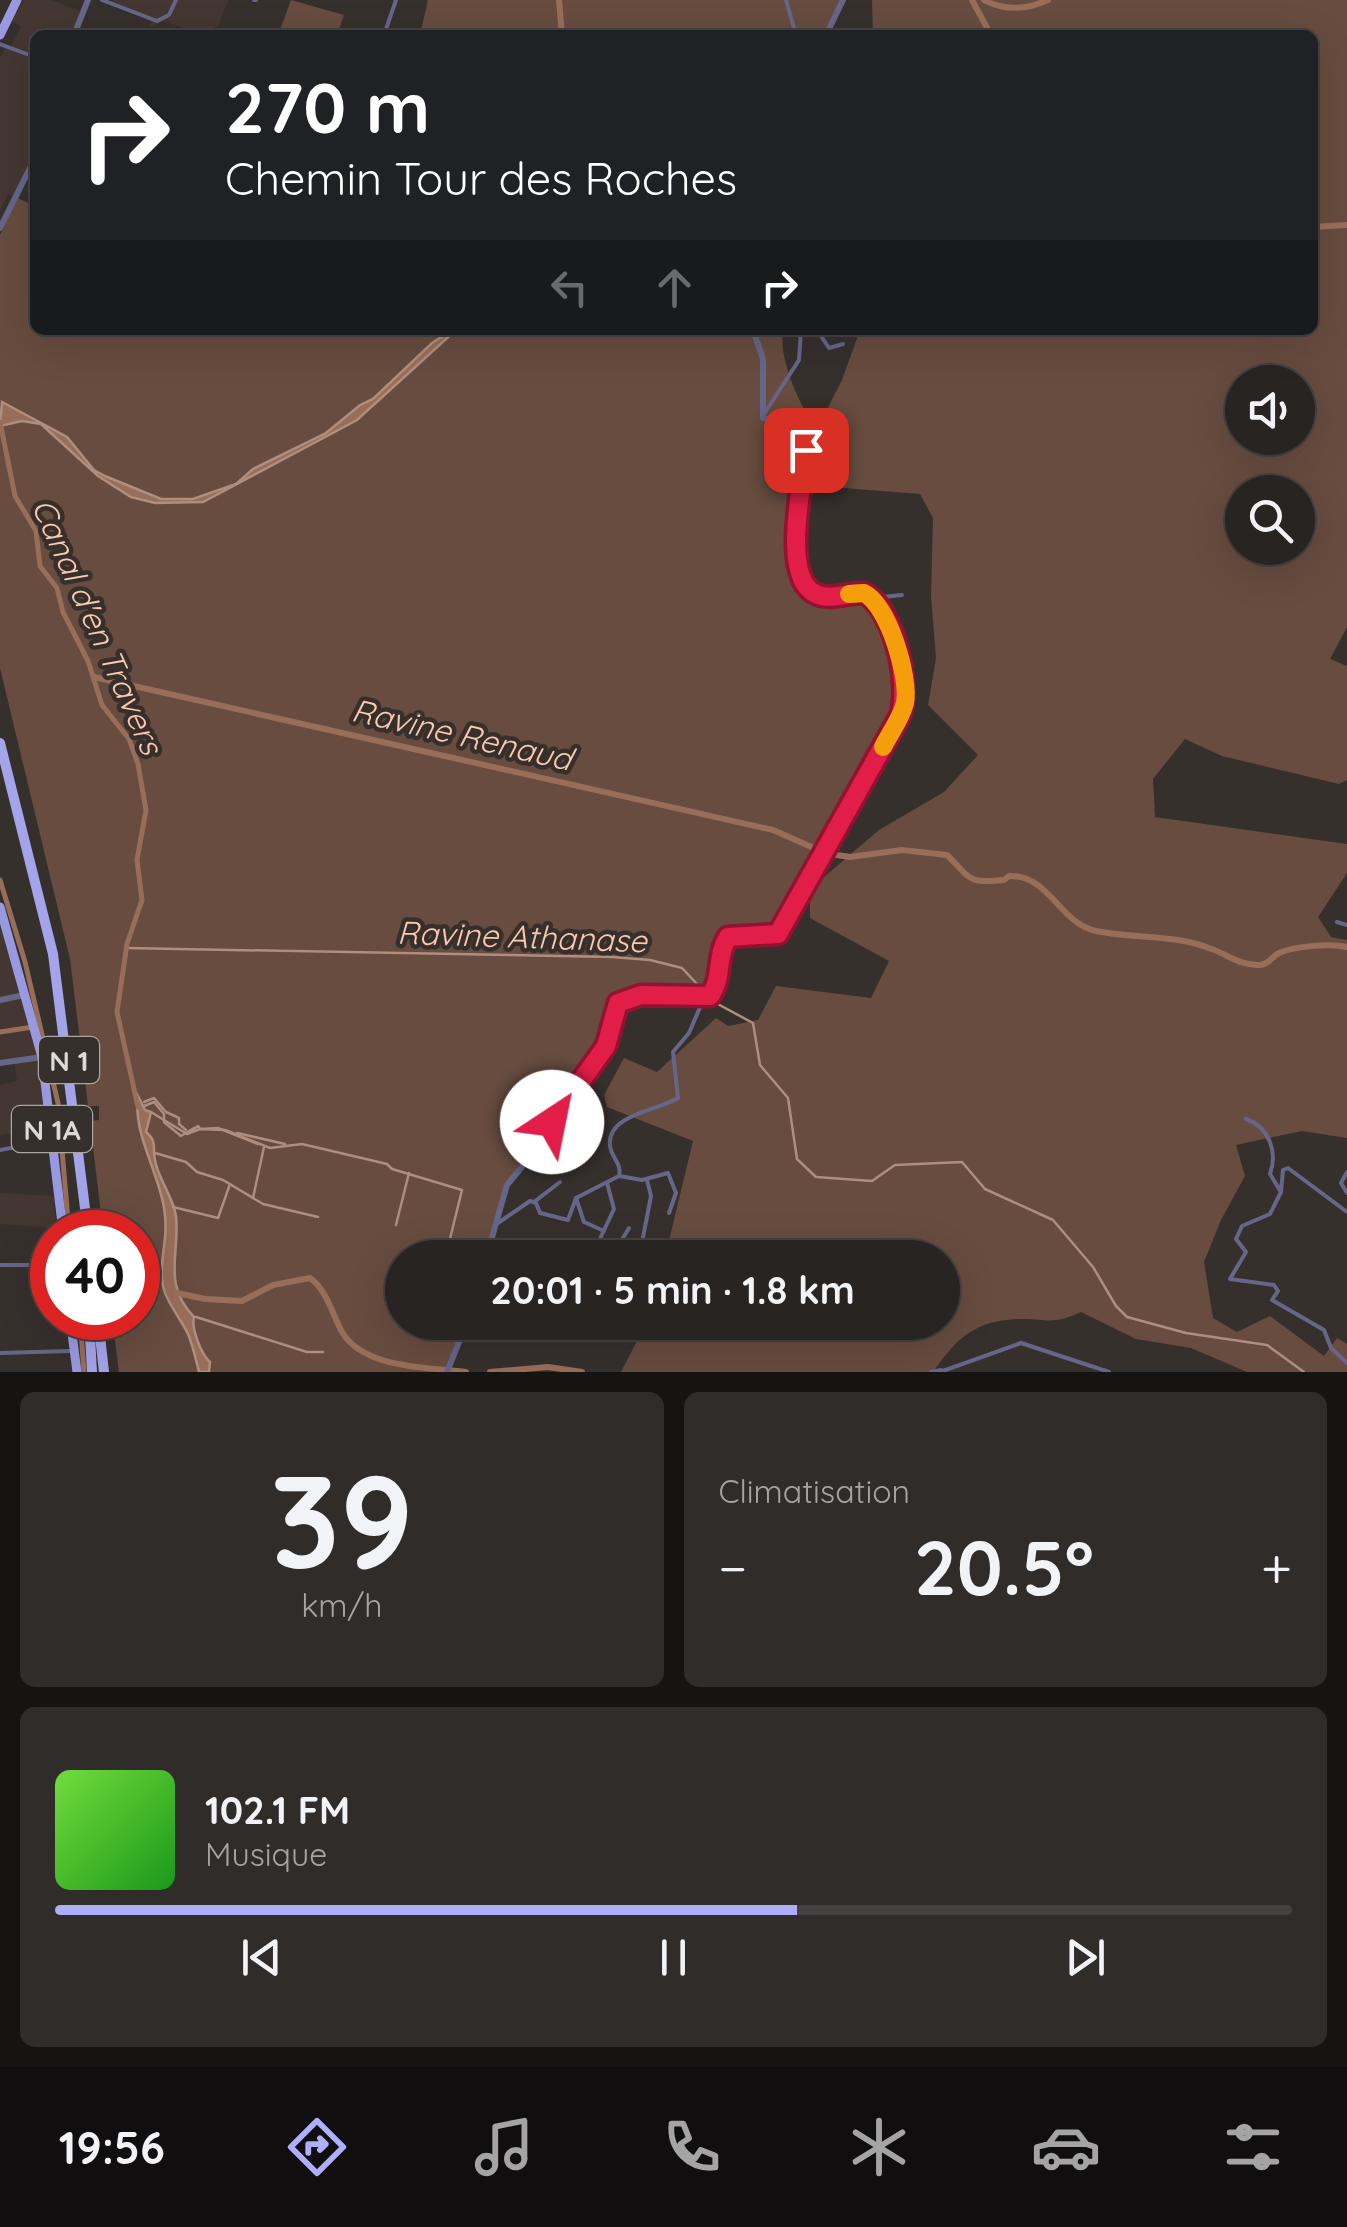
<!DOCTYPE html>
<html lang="fr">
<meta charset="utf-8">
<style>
:root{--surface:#282422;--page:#302c2a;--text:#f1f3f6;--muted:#a5a4a5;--line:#444140;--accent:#aeaefa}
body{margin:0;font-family:Quicksand,sans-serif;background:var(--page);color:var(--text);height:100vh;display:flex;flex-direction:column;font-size:38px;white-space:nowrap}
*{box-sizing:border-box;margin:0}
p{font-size:32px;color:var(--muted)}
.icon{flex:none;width:55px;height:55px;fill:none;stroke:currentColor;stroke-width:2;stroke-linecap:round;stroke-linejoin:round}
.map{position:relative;height:1372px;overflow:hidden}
.details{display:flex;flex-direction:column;gap:20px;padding:20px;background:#161413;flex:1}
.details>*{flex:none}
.banner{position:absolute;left:30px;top:30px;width:1288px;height:305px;border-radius:15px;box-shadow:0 10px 40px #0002,0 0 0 2px var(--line);background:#202124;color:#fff;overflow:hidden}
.buttons{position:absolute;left:1225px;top:365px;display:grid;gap:20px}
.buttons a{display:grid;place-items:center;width:90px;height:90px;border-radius:50%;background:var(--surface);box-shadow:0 10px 40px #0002,0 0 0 2px var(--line);font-size:50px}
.speed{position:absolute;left:30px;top:1210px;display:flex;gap:20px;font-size:50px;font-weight:700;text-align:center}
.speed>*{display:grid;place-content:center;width:130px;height:130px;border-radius:50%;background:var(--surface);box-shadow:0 10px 40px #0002,0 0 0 2px var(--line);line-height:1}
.speed .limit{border:15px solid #d22;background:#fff;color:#111}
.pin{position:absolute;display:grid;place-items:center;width:85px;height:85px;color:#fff;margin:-42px;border-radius:20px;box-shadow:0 5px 15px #0006}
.me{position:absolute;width:110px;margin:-55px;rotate:34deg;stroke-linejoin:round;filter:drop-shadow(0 0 8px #0008)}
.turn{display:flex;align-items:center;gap:35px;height:210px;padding:0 30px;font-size:45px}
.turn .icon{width:130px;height:130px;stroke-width:2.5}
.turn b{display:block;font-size:70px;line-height:85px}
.lanes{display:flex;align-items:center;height:95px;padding:0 30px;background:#0003;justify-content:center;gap:50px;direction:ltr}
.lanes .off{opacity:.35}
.big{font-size:75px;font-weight:700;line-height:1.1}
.details .tile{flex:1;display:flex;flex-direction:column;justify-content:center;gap:15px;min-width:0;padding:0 35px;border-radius:15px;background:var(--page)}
.details .dial{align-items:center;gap:0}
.dial b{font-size:130px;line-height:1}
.song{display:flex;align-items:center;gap:30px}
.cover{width:120px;height:120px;border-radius:15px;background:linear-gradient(135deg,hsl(100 70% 55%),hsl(120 70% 35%))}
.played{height:10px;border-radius:5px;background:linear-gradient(90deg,var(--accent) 60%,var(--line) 60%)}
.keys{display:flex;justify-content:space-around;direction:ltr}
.heat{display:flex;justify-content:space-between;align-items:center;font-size:55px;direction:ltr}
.details .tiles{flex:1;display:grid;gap:20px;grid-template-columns:1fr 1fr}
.tile:last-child{grid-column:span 2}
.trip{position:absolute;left:385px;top:1240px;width:575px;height:100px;border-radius:50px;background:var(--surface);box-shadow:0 10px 40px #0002,0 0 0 2px var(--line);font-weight:700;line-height:100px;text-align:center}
.tabs{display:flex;height:160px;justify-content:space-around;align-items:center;background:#100e0e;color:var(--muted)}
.tabs .icon{width:70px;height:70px}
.tabs .active{color:var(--accent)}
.tabs b{font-size:45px;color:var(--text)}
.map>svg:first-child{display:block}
.built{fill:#443731}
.green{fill:#674c3f;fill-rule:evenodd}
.water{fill:#996e59;stroke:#ad8e7f;stroke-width:2.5}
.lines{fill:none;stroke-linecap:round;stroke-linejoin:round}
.stream{stroke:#ad8e7f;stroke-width:2.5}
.canal{stroke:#996e59;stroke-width:5}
.river{stroke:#996e59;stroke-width:6}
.minor{stroke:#656689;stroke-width:4}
.tertiary{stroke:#656689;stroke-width:6}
.primary{stroke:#9999e1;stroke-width:9}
.trunk{stroke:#a4a4ea;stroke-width:10}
.route-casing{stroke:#92132f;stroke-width:25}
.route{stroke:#e11d48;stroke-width:18}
.slow{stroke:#f59e0b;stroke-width:18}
.labels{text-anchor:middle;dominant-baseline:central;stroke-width:9;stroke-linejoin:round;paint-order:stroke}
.shield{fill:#36302d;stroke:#aba6a4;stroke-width:2.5}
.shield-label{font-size:28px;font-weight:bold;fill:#ddd9d7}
.water-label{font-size:32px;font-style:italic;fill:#ffc7ac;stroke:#36302d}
</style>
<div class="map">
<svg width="1347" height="1372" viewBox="0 0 1347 1372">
<rect width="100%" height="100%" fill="#36302d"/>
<g class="built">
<path d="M25 0H51L83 12 73 35H35V157L17 198 8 194 0 212V58L6 46 11 48 14 41 21 26 11 21Z"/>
<path d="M114 0H228L219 24 204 35 164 21 149 27 151 20 112 4Z"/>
<path d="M0 906 42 1057 51 1126 0 1135V1085L17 1081 14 1061 0 1063Z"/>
<path d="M0 1193 53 1196 56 1228 0 1224Z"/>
</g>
<g class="green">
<path d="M291 0 344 15 337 35H293L280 30Z"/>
<path d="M428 0H843L826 35H420Z"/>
<path d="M872 0H1347V627L1330 659 1347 666V780L1339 784 1222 756 1185 739 1153 779 1155 817 1347 844V873L1318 917 1331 937 1347 940V1138L1302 1131 1236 1145 1245 1176 1221 1220 1204 1262 1213 1318 1237 1332 1270 1316 1324 1356 1337 1338 1347 1344V1372H1247L1191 1348 1136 1339 1081 1312C1051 1326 1048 1318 1018 1319 974 1321 957 1338 933 1372H621L639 1337 640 1323 942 1322V1258L665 1257 693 1141 607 1107 604 1095 624 1058 657 1072 716 1018 728 1026 758 1020 776 986 871 998 889 961 810 918V889L879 830 944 792 978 755 928 705 936 658 931 596 933 518 920 494 804 485C796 518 792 555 806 587 835 601 846 588 873 598L898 651 905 702 778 933 727 937 710 996 641 995 618 1003 609 1038 544 1140 507 1185 486 1257 402 1258V1322L467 1323 447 1372H119L112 1318H138V1232H103L90 1121 99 1120V1106H88L70 959 0 668V235L17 198 35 206V330H784C776 354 801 410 817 429L842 380 860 330H1312V35H873ZM1242 382H1298V438H1242ZM1242 492H1298V548H1242Z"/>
</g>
<g class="water">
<path d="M452 330H456L357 420 203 502 155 503 131 497 98 476 41 424 22 421 0 426 2 402 67 437 94 470 105 476 161 499H193L236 484 253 469 326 433 360 405 373 399 432 343Z"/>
<path d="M138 1096 145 1110 151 1112 146 1132C158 1142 152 1147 155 1160 158 1179 173 1196 176 1216 180 1255 162 1284 194 1317 191 1328 201 1354 210 1362L209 1372H199C196 1360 193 1346 188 1334 180 1317 163 1299 162 1279 160 1256 169 1236 164 1208 158 1170 133 1135 138 1096Z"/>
</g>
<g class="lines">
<g class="stream">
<path d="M126 948 612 957 650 960 682 968 714 1002 753 1023 760 1065 788 1098 797 1159 816 1177 872 1181 895 1165 962 1162 985 1189 1053 1220 1093 1267 1116 1306 1127 1317 1186 1333 1267 1345 1304 1372"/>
<path d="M144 1102 154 1098 166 1112 179 1118V1124L186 1130"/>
<path d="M144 1106 154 1102 164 1114V1122L181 1136 194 1128"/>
<path d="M151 1112 187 1134 200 1129 225 1130 270 1148 302 1144 387 1164 392 1169 462 1190 447 1251"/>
<path d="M190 1132 198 1126 200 1129 218 1128 258 1144"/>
<path d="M237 1133 285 1144"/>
<path d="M155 1153 186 1162 197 1172 223 1180 263 1204 318 1217"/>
<path d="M253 1198 264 1147"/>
<path d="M173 1207 218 1218 230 1184"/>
<path d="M396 1225 409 1173"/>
<path d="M196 1317 307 1352H323"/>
</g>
<g class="canal">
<path d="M0 422 15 496 36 531 40 566 57 588 63 612 88 661 102 705 129 739 138 764 146 810 137 860 142 900 127 944 117 1012 138 1107"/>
<path d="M0 880 25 962 58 1103 69 1232"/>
<path d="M0 1032 33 1027"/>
<path d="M80 1318 84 1372"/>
</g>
<g class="river">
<path d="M559 0 562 35"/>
<path d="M972 0 991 35"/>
<path d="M984 0C1005 11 1026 10 1048 0"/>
<path d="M1312 227 1347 225"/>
<path d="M94 677 773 830 816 849"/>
<path d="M830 854 850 857 902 850 947 855C971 878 966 884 1004 880L1009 876C1050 875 1059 923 1096 931 1134 939 1173 934 1209 948 1227 954 1240 966 1260 965 1270 964 1271 957 1279 953 1295 946 1331 943 1347 947"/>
<path d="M173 1292 205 1299 242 1301 273 1285 310 1278C327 1290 332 1314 342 1332 364 1369 428 1367 466 1372"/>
<path d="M490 1372 548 1367 582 1372"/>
</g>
<g class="minor">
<path d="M102 0 157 21 169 15 176 0"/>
<path d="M254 0H256"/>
<path d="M786 0 796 35"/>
<path d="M384 35 396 0"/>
<path d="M0 44 35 57"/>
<path d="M817 330 829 348 843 344"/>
<path d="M764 414 799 360 801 330"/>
<path d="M873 598 902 595"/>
<path d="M1337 922 1347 925"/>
<path d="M1246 1119C1269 1127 1278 1152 1270 1174L1281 1192 1283 1170 1288 1168 1347 1212"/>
<path d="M0 1150 49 1141"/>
<path d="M1347 1172 1341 1183 1347 1193"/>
<path d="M619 1176 642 1180 668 1173 676 1193 669 1213"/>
<path d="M1281 1192 1270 1214 1242 1226 1236 1239 1246 1252 1230 1279 1274 1285 1278 1291 1272 1300 1324 1330 1331 1348 1347 1363"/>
<path d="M576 1198 584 1222 604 1231"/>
<path d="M534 1202 560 1182"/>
<path d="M498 1223 530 1201 536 1203 540 1213 568 1220 576 1198 619 1176C622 1163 612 1159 610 1146 606 1114 660 1110 678 1098L673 1052 689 1033 704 998"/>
<path d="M598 1243 614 1209 607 1183"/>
<path d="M525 1258C538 1246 562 1249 577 1258"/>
<path d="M611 1258 629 1228"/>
<path d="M639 1258 651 1196 647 1180"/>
<path d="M0 1265H52"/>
<path d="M528 1322H549"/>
<path d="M593 1335 595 1322"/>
<path d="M0 1353 70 1351"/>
<path d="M943 1371 1021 1343 1109 1372"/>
<path d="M931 1372 941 1370"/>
</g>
<g class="tertiary">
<path d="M74 35 88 0"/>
<path d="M826 35 843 0"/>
<path d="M0 228 35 158"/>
<path d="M0 1000 24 995"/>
<path d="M0 1063 42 1057"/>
<path d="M486 1258 507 1185 544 1140 552 1122 606 1046 618 1003 641 995 710 996C723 978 716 956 727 937L778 933 905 702 901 661 873 598C854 588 837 602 818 595 778 579 804 479 807 445L791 425 763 418V359L753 330"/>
<path d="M447 1372 467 1322"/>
</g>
<g class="primary">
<path d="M0 35 17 0"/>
<path d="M0 907 42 1057 63 1232"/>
<path d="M70 1318 77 1372"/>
</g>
<g class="trunk">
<path d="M0 743 53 954 88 1232"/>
<path d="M89 1318 92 1372"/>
<path d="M98 1318 104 1372"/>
</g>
</g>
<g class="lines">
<defs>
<path id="route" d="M552 1122 606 1046 618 1003 641 995 710 996C723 978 716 955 728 937L778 934 900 716C911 685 894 608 864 593 848 592 831 601 816 594 780 578 803 482 806 450"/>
</defs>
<use href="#route" class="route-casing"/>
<use href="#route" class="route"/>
<path class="slow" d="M849 594 864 593C888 605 910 677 905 703 901 719 890 733 883 747"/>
</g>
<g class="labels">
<g class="shield">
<rect x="39" y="1037" width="60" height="46" rx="8"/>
<rect x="12" y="1106" width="80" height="46" rx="8"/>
</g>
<g class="shield-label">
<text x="69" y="1060">N 1</text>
<text x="52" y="1129">N 1A</text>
</g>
<g class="water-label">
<text transform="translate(98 626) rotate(66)">Canal d'en Travers</text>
<text transform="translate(462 734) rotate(13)">Ravine Renaud</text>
<text transform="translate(522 936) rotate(2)">Ravine Athanase</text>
</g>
</g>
</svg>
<div class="buttons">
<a><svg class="icon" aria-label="sound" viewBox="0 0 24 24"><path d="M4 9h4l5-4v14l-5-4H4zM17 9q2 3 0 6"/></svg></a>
<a><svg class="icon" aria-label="search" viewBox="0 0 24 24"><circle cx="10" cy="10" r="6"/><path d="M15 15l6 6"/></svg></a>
</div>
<div class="speed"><div class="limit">40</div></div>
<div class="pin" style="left:806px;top:450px;background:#d93025"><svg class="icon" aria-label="arrive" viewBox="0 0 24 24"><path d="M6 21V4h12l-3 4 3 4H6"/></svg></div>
<svg class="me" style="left:552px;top:1122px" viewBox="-20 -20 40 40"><circle r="19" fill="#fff"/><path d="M0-13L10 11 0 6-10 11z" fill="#e11d48"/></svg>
<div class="trip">20:01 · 5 min · 1.8 km</div>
<div class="banner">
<div class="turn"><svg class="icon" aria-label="right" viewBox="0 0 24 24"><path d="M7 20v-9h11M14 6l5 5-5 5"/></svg><div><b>270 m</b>Chemin Tour des Roches</div></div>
<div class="lanes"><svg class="icon off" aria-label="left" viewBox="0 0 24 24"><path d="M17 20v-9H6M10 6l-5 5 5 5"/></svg><svg class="icon off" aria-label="ahead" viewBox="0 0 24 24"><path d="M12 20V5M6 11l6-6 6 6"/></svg><svg class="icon" aria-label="right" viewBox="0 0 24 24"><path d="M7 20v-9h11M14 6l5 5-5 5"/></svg></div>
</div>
</div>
<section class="details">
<div class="tiles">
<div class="tile dial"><b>39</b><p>km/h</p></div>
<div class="tile"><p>Climatisation</p>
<div class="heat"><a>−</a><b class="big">20.5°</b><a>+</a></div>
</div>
<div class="tile">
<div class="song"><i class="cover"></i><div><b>102.1 FM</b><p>Musique</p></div></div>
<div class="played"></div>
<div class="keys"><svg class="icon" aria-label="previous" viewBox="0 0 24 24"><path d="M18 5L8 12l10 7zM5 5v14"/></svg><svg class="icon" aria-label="pause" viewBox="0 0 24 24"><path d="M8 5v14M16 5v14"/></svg><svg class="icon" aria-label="next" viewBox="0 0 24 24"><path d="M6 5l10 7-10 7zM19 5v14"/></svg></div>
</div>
</div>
</section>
<nav class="tabs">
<b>19:56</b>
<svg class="icon active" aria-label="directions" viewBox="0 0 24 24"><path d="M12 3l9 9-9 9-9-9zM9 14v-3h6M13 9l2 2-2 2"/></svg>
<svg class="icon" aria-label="music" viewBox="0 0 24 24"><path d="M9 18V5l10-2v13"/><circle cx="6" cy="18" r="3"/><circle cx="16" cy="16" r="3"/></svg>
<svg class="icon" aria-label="phone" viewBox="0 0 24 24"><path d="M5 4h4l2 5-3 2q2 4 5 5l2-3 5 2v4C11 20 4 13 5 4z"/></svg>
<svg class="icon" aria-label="climate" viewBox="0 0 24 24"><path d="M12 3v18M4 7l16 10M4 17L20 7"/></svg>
<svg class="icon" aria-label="car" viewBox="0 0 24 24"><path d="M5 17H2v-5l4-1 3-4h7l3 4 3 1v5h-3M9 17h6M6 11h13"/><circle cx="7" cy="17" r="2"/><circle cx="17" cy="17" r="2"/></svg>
<svg class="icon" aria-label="filters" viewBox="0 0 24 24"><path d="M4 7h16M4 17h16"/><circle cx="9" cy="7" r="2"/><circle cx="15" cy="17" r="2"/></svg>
</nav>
